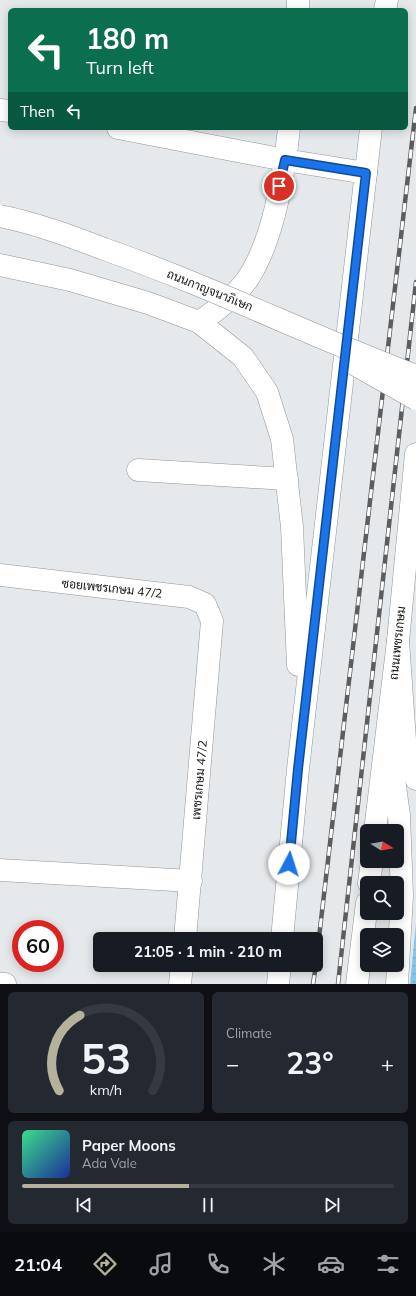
<!DOCTYPE html>
<meta charset="utf-8">
<style>
:root{--surface:#171b24;--page:#242831;--text:#f1f3f6;--muted:#9ea1a6;--line:#363941;--accent:#b5b29c}
body{margin:0;font-family:Mulish,Sarabun,sans-serif;background:var(--page);color:var(--text);height:100vh;display:flex;flex-direction:column;font-size:15px;white-space:nowrap}
*{box-sizing:border-box;margin:0}
p{font-size:13px;color:var(--muted)}
.icon{flex:none;width:22px;height:22px;fill:none;stroke:currentColor;stroke-width:2;stroke-linecap:round;stroke-linejoin:round}
.map{position:relative;height:984px;overflow:hidden}
.details{display:flex;flex-direction:column;gap:8px;padding:8px;background:#0d0f14;flex:1}
.details>*{flex:none}
.top-card{position:absolute;left:8px;top:8px;width:400px;height:122px;border-radius:6px;box-shadow:0 2px 10px #0003;background:#0b6e4f;color:#fff;overflow:hidden}
.needle{width:26px;rotate:101deg}
.controls{position:absolute;left:360px;top:824px;display:grid;gap:8px}
.controls a{display:grid;place-items:center;width:44px;height:44px;border-radius:6px;background:var(--surface);box-shadow:0 2px 10px #0003;font-size:20px}
.speed{position:absolute;left:12px;top:920px;display:flex;gap:8px;font-size:20px;font-weight:700;text-align:center}
.speed>*{display:grid;place-content:center;width:52px;height:52px;border-radius:50%;background:var(--surface);box-shadow:0 2px 10px #0003;line-height:1}
.speed .limit{border:6px solid #d22;background:#fff;color:#111}
.pin{position:absolute;display:grid;place-items:center;width:34px;height:34px;color:#fff;margin:-17px;border:2px solid #fff;border-radius:50%;box-shadow:0 1px 4px #0007}
.me{position:absolute;width:44px;margin:-22px;rotate:5deg;stroke-linejoin:round;filter:drop-shadow(0 0 3px #0008)}
.turn{display:flex;align-items:center;gap:14px;height:84px;padding:0 12px;font-size:18px}
.turn .icon{width:52px;height:52px;stroke-width:2.5}
.turn b{display:block;font-size:28px;line-height:34px}
.then{display:flex;align-items:center;height:38px;padding:0 12px;background:#0003;gap:8px;font-size:15px}
.big{font-size:30px;font-weight:700;line-height:1.1}
.details .widget{flex:1;display:flex;flex-direction:column;justify-content:center;gap:6px;min-width:0;padding:0 14px;border-radius:6px;background:var(--page)}
.details .dial{align-items:center;gap:0}
.dial svg{height:104px;overflow:visible;fill:none;stroke:var(--line);stroke-width:7;stroke-linecap:round;text-anchor:middle}
.dial text{fill:var(--text);stroke:none}
.song{display:flex;align-items:center;gap:12px}
.cover{width:48px;height:48px;border-radius:6px;background:linear-gradient(135deg,hsl(150 70% 55%),hsl(230 70% 35%))}
.played{height:4px;border-radius:2px;background:linear-gradient(90deg,var(--accent) 45%,var(--line) 45%)}
.keys{display:flex;justify-content:space-around;direction:ltr}
.heat{display:flex;justify-content:space-between;align-items:center;font-size:22px;direction:ltr}
.details .tiles{flex:1;display:grid;gap:8px;grid-template-columns:1fr 1fr}
.widget:last-child{grid-column:span 2}
.trip{position:absolute;left:93px;top:932px;width:230px;height:40px;border-radius:6px;background:var(--surface);box-shadow:0 2px 10px #0003;font-weight:700;line-height:40px;text-align:center}
.tabs{display:flex;height:64px;justify-content:space-around;align-items:center;background:#090b0e;color:var(--muted)}
.tabs .icon{width:28px;height:28px}
.tabs .selected{color:var(--accent)}
.tabs b{font-size:18px;color:var(--text)}
.map>svg:first-child{display:block}
.garden{fill:url(#garden-dots)}
.lines{fill:none;stroke-linecap:round;stroke-linejoin:round}
.minor-casing{stroke:#919597;stroke-width:23}
.major-casing{stroke:#919597;stroke-width:23}
.highway-casing{stroke:#919597;stroke-width:23}
.minor{stroke:#fff;stroke-width:22}
.major{stroke:#fff;stroke-width:22}
.highway{stroke:#fff;stroke-width:22}
.rail-casing{stroke:#5b5d5e;stroke-width:4.5}
.rail{stroke:#fff;stroke-width:3;stroke-dasharray:9;stroke-linecap:butt}
.highway-bridge-casing{stroke:#919597;stroke-width:23;stroke-linecap:butt}
.highway-bridge{stroke:#fff;stroke-width:22}
.route-casing{stroke:#114b97;stroke-width:10}
.route{stroke:#1a73e8;stroke-width:7}
.labels{text-anchor:middle;dominant-baseline:central;stroke-width:4;stroke-linejoin:round;paint-order:stroke}
.street-label{font-size:12px;fill:#121314;stroke:#fff}
</style>
<div class="map">
<svg width="416" height="984" viewBox="0 0 416 984">
<defs>
<pattern id="garden-dots" width="8" height="8" patternUnits="userSpaceOnUse"><rect width="8" height="8" fill="#87c4e7"/><path d="M2 2h.1M6 6h.1" fill="none" stroke="#74a8c5" stroke-width="1.8" stroke-linecap="round"/></pattern>
</defs>
<rect width="100%" height="100%" fill="#e5e9ec"/>
<path class="garden" d="M416 923V984H410Z"/>
<g class="lines">
<defs>
<g id="minor">
<path d="M0 110 10 111"/>
<path d="M118 128 285 160"/>
<path d="M138 470 287 479"/>
<path d="M0 575 189 597 205 604 212 621 185 939"/>
<path d="M389 743 399 815 402 896 397 984"/>
<path d="M0 870 191 881"/>
<path d="M0 984H5"/>
<path d="M180 984 182 965"/>
</g>
<g id="major">
<path d="M298 0V10"/>
<path d="M385 10 387 0"/>
<path d="M285 160 366 173"/>
<path d="M0 265 70 280 148 303 199 322 243 357 267 392 282 439 292 527 298 665"/>
<path d="M199 322C216 311 234 297 247 280 274 240 284 175 289 128"/>
<path d="M375 831 398 641 416 454"/>
<path d="M369 883 372 861"/>
<path d="M282 939 298 769 371 128"/>
<path d="M278 984 280 965"/>
<path d="M357 984 367 903"/>
</g>
<path id="highway" d="M398 641 405 740 416 779"/>
</defs>
<use href="#minor" class="minor-casing"/>
<use href="#major" class="major-casing"/>
<use href="#highway" class="highway-casing"/>
<use href="#minor" class="minor"/>
<use href="#major" class="major"/>
<use href="#highway" class="highway"/>
<defs>
<g id="rail">
<path d="M316 963 416 108"/>
<path d="M313 984 316 965"/>
<path d="M338 984 416 282"/>
</g>
</defs>
<use href="#rail" class="rail-casing"/>
<use href="#rail" class="rail"/>
<defs>
<g id="highway-bridge">
<path d="M0 216C35 223 70 236 104 249 210 286 311 336 416 376"/>
<path d="M354 364 416 399"/>
</g>
</defs>
<use href="#highway-bridge" class="highway-bridge-casing"/>
<use href="#highway-bridge" class="highway-bridge"/>
</g>
<g class="lines">
<defs>
<path id="route" d="M279 186 285 160 366 173 298 769 289 864"/>
</defs>
<use href="#route" class="route-casing"/>
<use href="#route" class="route"/>
</g>
<g class="labels">
<g class="street-label">
<text transform="translate(210 290) rotate(22)">ถนนกาญจนาภิเษก</text>
<text transform="translate(112 588) rotate(6)">ซอยเพชรเกษม 47/2</text>
<text transform="translate(397 643) rotate(-84)">ถนนเพชรเกษม</text>
<text transform="translate(199 780) rotate(-85)">เพชรเกษม 47/2</text>
</g>
</g>
</svg>
<div class="controls">
<a><svg class="needle" viewBox="-14 -14 28 28"><path d="M0-13l5 13h-10z" fill="#e53935"/><path d="M0 13l5-13h-10z" fill="#9ea1a6"/></svg></a>
<a><svg class="icon" aria-label="search" viewBox="0 0 24 24"><circle cx="10" cy="10" r="6"/><path d="M15 15l6 6"/></svg></a>
<a><svg class="icon" aria-label="layers" viewBox="0 0 24 24"><path d="M12 4l9 5-9 5-9-5zM3 14l9 5 9-5"/></svg></a>
</div>
<div class="speed"><div class="limit">60</div></div>
<div class="pin" style="left:279px;top:186px;background:#d93025"><svg class="icon" aria-label="arrive" viewBox="0 0 24 24"><path d="M6 21V4h12l-3 4 3 4H6"/></svg></div>
<svg class="me" style="left:289px;top:864px" viewBox="-20 -20 40 40"><circle r="19" fill="#fff"/><path d="M0-13L10 11 0 6-10 11z" fill="#1a73e8"/></svg>
<div class="trip">21:05 · 1 min · 210 m</div>
<div class="top-card">
<div class="turn"><svg class="icon" aria-label="left" viewBox="0 0 24 24"><path d="M17 20v-9H6M10 6l-5 5 5 5"/></svg><div><b>180 m</b>Turn left</div></div>
<div class="then">Then<svg class="icon" aria-label="left" viewBox="0 0 24 24"><path d="M17 20v-9H6M10 6l-5 5 5 5"/></svg></div>
</div>
</div>
<section class="details">
<div class="tiles">
<div class="widget dial"><svg viewBox="0 0 100 80">
<path d="M14 69A42 42 0 1 1 86 69"/>
<path d="M14 69A42 42 0 0 1 30 11" stroke="#b5b29c"/>
<text x="50" y="56" font-size="32" font-weight="700">53</text>
<text x="50" y="72" font-size="11">km/h</text>
</svg></div>
<div class="widget"><p>Climate</p>
<div class="heat"><a>−</a><b class="big">23°</b><a>+</a></div>
</div>
<div class="widget">
<div class="song"><i class="cover"></i><div><b>Paper Moons</b><p>Ada Vale</p></div></div>
<div class="played"></div>
<div class="keys"><svg class="icon" aria-label="previous" viewBox="0 0 24 24"><path d="M18 5L8 12l10 7zM5 5v14"/></svg><svg class="icon" aria-label="pause" viewBox="0 0 24 24"><path d="M8 5v14M16 5v14"/></svg><svg class="icon" aria-label="next" viewBox="0 0 24 24"><path d="M6 5l10 7-10 7zM19 5v14"/></svg></div>
</div>
</div>
</section>
<nav class="tabs">
<b>21:04</b>
<svg class="icon selected" aria-label="directions" viewBox="0 0 24 24"><path d="M12 3l9 9-9 9-9-9zM9 14v-3h6M13 9l2 2-2 2"/></svg>
<svg class="icon" aria-label="music" viewBox="0 0 24 24"><path d="M9 18V5l10-2v13"/><circle cx="6" cy="18" r="3"/><circle cx="16" cy="16" r="3"/></svg>
<svg class="icon" aria-label="phone" viewBox="0 0 24 24"><path d="M5 4h4l2 5-3 2q2 4 5 5l2-3 5 2v4C11 20 4 13 5 4z"/></svg>
<svg class="icon" aria-label="climate" viewBox="0 0 24 24"><path d="M12 3v18M4 7l16 10M4 17L20 7"/></svg>
<svg class="icon" aria-label="car" viewBox="0 0 24 24"><path d="M5 17H2v-5l4-1 3-4h7l3 4 3 1v5h-3M9 17h6M6 11h13"/><circle cx="7" cy="17" r="2"/><circle cx="17" cy="17" r="2"/></svg>
<svg class="icon" aria-label="filters" viewBox="0 0 24 24"><path d="M4 7h16M4 17h16"/><circle cx="9" cy="7" r="2"/><circle cx="15" cy="17" r="2"/></svg>
</nav>
